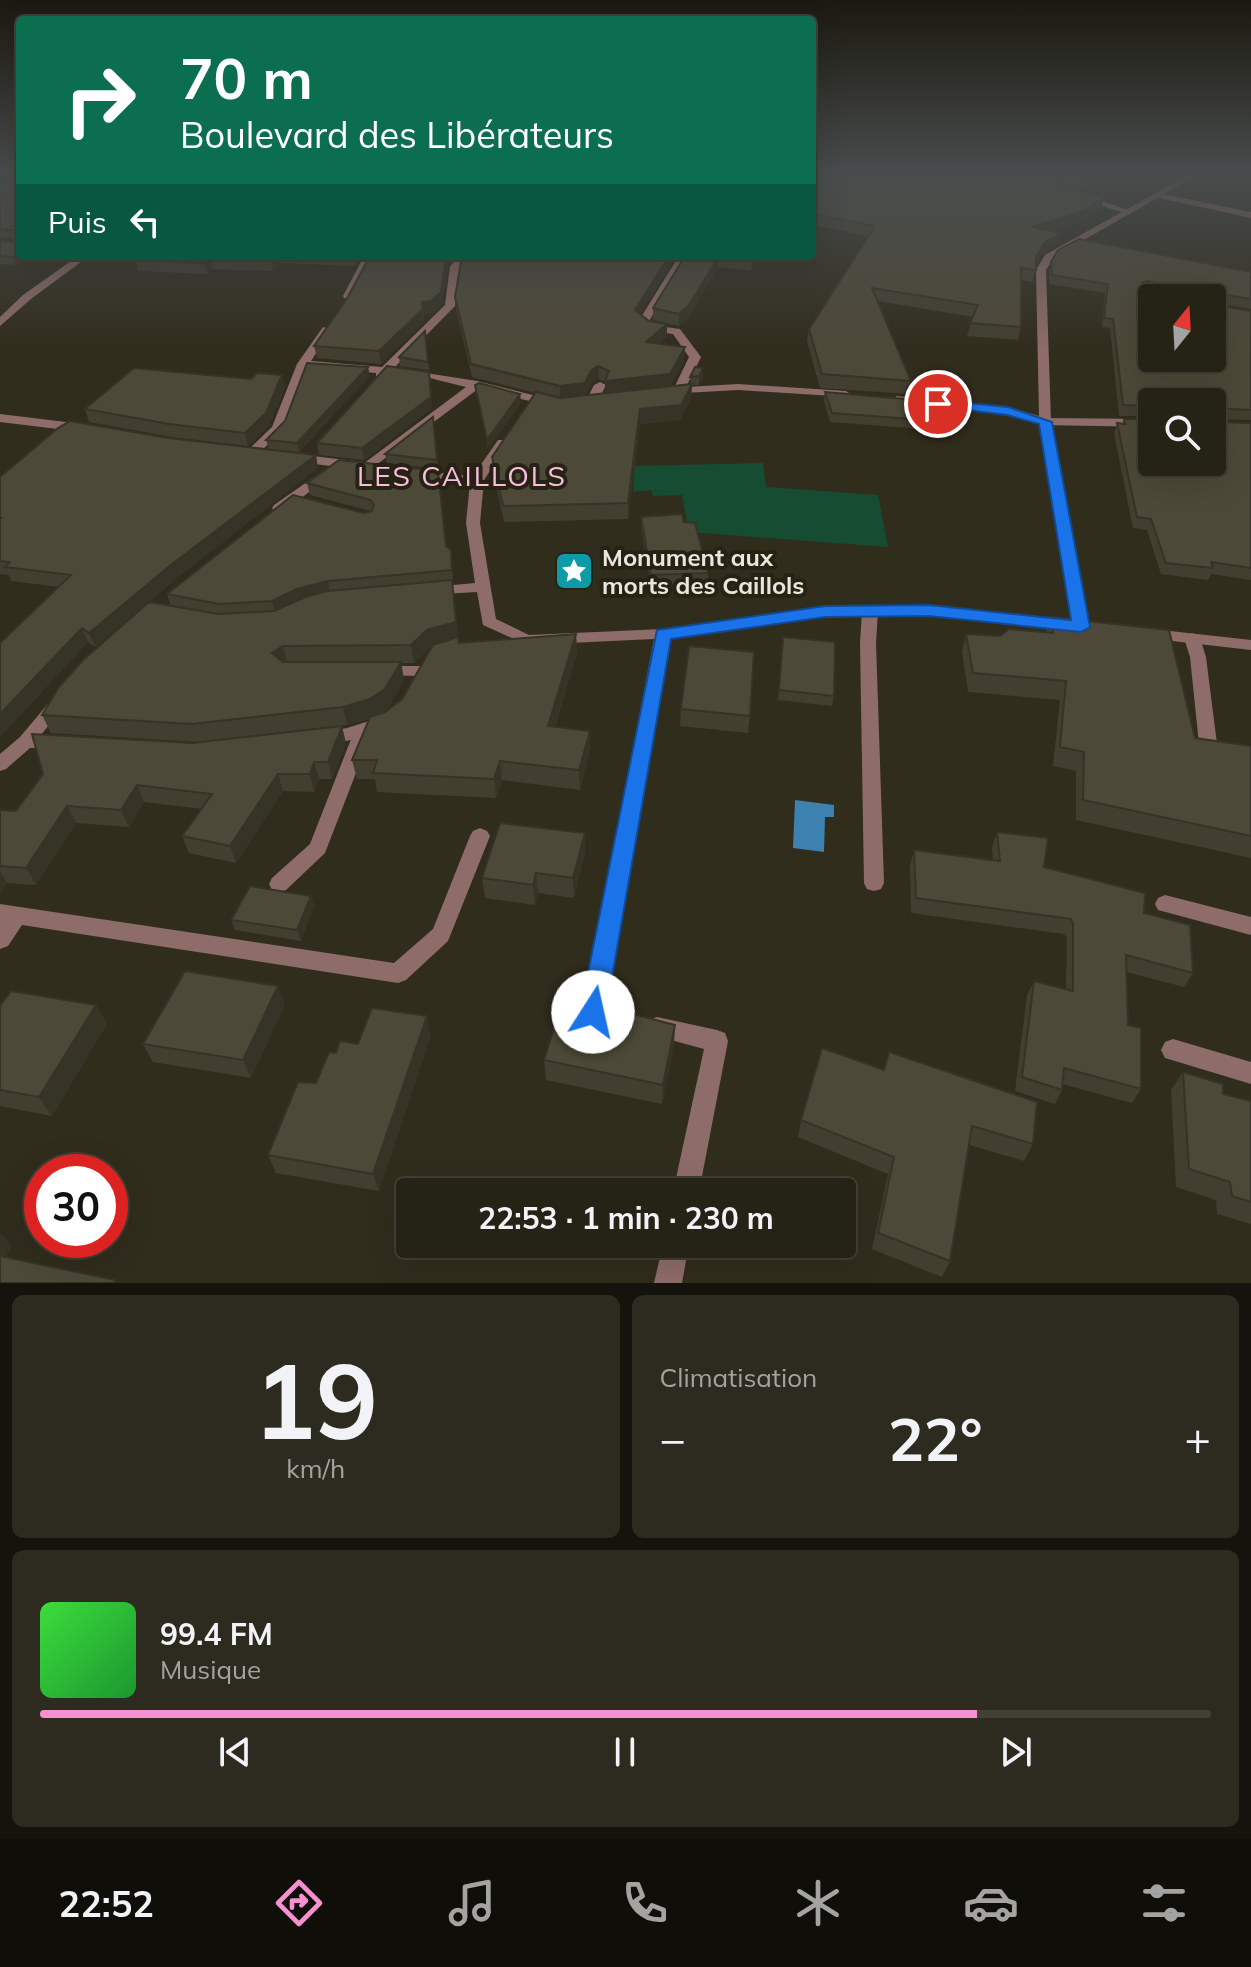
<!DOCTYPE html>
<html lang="fr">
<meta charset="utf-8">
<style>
:root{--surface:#252216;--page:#2d2a1f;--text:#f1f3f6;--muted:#a3a4a1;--line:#423f35;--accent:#f690cf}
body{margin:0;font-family:Mulish,sans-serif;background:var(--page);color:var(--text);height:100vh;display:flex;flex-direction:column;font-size:30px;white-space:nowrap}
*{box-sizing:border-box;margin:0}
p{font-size:26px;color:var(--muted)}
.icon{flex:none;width:44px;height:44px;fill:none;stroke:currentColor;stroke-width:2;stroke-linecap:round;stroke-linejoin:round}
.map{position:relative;height:1283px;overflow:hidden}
.side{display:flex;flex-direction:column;gap:12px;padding:12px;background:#14130c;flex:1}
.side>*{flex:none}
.hud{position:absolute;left:16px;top:16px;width:800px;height:244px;border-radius:8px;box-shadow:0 8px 32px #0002,0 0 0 2px var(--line);background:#0b6e4f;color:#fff;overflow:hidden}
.needle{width:52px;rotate:18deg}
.controls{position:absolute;left:1138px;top:284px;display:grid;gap:16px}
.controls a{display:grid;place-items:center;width:88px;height:88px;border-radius:8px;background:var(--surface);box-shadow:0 8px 32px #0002,0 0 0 2px var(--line);font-size:40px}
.speed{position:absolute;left:24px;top:1154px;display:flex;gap:16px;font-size:40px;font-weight:700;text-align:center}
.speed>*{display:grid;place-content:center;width:104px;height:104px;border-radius:50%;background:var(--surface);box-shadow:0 8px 32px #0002,0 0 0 2px var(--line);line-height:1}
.speed .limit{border:12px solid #d22;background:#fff;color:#111}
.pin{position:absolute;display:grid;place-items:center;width:68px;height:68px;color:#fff;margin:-34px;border:4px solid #fff;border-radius:50%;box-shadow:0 2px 8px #0007}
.me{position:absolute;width:88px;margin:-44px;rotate:10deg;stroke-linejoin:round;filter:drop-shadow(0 0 6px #0008)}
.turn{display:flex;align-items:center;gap:28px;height:168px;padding:0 32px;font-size:36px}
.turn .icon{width:104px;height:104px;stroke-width:2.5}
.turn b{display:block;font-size:56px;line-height:68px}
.then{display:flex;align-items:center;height:76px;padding:0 32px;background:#0003;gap:16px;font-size:30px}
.big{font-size:60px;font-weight:700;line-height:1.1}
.side .card{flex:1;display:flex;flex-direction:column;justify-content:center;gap:12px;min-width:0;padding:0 28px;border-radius:12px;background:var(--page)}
.side .dial{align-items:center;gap:0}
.dial b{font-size:104px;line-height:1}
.song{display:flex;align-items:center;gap:24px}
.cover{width:96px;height:96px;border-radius:12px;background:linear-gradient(135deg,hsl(120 70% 55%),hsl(130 70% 35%))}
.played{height:8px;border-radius:4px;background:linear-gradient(90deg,var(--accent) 80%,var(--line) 80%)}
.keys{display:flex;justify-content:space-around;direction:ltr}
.heat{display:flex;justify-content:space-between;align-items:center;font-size:44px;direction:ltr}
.side .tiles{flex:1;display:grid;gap:12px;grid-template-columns:1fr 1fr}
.card:last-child{grid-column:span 2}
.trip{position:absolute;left:396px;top:1178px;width:460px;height:80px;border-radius:8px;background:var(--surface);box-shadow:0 8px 32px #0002,0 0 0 2px var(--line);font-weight:700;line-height:80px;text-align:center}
.menu{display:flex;height:128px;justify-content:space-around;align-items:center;background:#0f0e09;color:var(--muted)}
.menu .icon{width:56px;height:56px}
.menu .current{color:var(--accent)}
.menu b{font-size:36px;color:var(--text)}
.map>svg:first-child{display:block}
.green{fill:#154c32}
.water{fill:#3d81b0}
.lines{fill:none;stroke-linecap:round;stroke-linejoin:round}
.service{fill:#8e6c69;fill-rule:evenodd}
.minor{fill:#8e6c69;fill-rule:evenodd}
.wall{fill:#423f30;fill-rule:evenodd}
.shaded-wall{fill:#363327}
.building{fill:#4d4938;stroke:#363327;stroke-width:2;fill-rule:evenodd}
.route{fill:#1a73e8;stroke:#114b97;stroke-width:2}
.labels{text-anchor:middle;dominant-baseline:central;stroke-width:8;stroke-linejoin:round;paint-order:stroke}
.poi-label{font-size:24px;font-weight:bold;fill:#e9e7dd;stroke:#272314;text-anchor:start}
.quarter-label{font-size:28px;letter-spacing:2px;fill:#f8bddf;stroke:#272314}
</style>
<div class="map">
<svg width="1251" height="1283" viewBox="0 0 1251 1283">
<rect width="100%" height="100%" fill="#312d1d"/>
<path class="green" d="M763 463 766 487 878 495 888 547 689 532 682 495 653 496 651 490 633 492 635 466Z"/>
<path class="water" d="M795 800 834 805V817H825L824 852 793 848Z"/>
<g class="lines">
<g class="service">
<path d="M1158 193 1251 212V218L1155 197Z"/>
<path d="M1080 195H1086L1131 211 1124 213 1080 199Z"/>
<path d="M460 256H470L458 268H452L450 266Z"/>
<path d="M600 382 606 385 596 405 594 408H586L584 405 594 385Z"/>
<path d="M1045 418 1152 419V427L1041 425 1039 422Z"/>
<path d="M870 606 878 611 876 643 884 883 881 889 874 891 867 889 864 883 860 643 862 611Z"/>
<path d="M1192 633 1200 638 1206 657 1217 744 1214 748H1202L1199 744 1190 657 1184 638Z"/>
<path d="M364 723 370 725 373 729 325 853 286 890 279 892 272 890 269 884 272 878 310 844 355 729 358 725Z"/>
<path d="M480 828 487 831 490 836 448 941 406 980 398 983 22 925 8 946 0 949V904L394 963 433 929 470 836 473 831Z"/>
<path d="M1165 895 1251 917V935L1158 910 1155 904 1158 898Z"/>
<path d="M1173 1039 1251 1062V1084L1165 1058 1161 1050 1165 1042Z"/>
</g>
<g class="minor">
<path d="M1193 172H1203L1054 257 1046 270 1051 422 1089 627 1087 631 1081 632 1074 629 929 615 825 617 670 638 606 1005 611 1007 614 1014 611 1021 603 1024 585 1019 582 1012 654 639 527 645 483 625 477 592 427 595 424 592 432 587 475 583 466 523 470 483 418 477 413 476V470L473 476 498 440H506L508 443 484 480 480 523 496 619 529 635 663 629 825 607 929 605 1072 621 1039 424 1007 414 897 404 891 400 897 396 1008 407 1039 416 1036 270 1045 255Z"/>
<path d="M78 256H89L31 299 0 326V317L23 295Z"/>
<path d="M364 256H374L352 298H344L343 296Z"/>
<path d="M679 256H689L649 321 658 326 680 329 701 357 686 387 738 384 846 391 852 395 850 397 738 390 666 394V390L674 388 689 357 673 334 651 331 638 322Z"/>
<path d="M455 263 460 266 455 306 394 368 477 381 556 401V407L478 389 368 471 362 467 363 464 466 387C441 382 403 367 380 378L376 377V373L307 368 284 429 257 455H249V449L272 427 297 364 323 327 332 329 311 361 382 367 445 305 450 266Z"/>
<path d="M0 414 82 424 88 428 82 432 0 422Z"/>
<path d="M295 454 355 461 361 465 355 469 290 461 289 458Z"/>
<path d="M324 470 329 471V477L284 511H274L272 508 274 505Z"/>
<path d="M1152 629 1251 640V650L1146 638 1144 634 1146 630Z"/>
<path d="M382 666H420L428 671 420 676 376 675 374 671Z"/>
<path d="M58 697 64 699 67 703 40 736 62 739 65 743 62 747 30 748 6 769 0 771V754L20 737 52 699Z"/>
<path d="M385 716 391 718 394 722 391 726C369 734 339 748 316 741L313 737 316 733 347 728Z"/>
<path d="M657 1017 717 1030 725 1033 728 1041 699 1192H673L704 1049 649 1034 646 1027 649 1020Z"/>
<path d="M663 1244H689L682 1283H654Z"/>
</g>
</g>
<g class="wall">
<path d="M0 172H20V239L0 237V182L19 172 0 180Z"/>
<path d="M812 172H1071L1085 182 1082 191 1101 209 1080 222 1052 231 1061 233 1058 244 1042 253 1036 264 1033 282 1021 280V327L1018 340 967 336 973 317 877 301 911 381 908 394 820 388 807 341 809 329 868 236 812 225Z"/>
<path d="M0 241 17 242 15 265 0 264Z"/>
<path d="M140 256H210L206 259H208L212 256H361L355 266 282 263 273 271 213 269 207 274 138 271 135 260Z"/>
<path d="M456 256 448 264 442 304 433 313 424 314V321L381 364 317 358 314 346 346 300Z"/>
<path d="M685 256H760L751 271 718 267 688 318 679 326 653 320V308Z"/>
<path d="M1051 262 1251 272V309L1215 303 1251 410V420L1213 419 1216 422 1251 423V580L1211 574 1208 580 1161 574 1147 530 1133 528 1114 434 1117 423 1123 424 1124 419 1212 462 1152 402V416H1119L1110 328 1102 327 1105 293 1049 284V271Z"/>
<path d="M455 297 640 314 667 336 659 343 685 347 684 360 671 386 690 384V377L703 368V377L699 385H692L691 398 680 420 640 424 628 519 504 522 493 472 492 457 536 393 472 377 456 309ZM599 379 605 382V393L585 396 591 384Z"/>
<path d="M425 331 429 370 400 366 399 357Z"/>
<path d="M282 375 285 387 269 425 248 446 172 437 89 422 85 409 251 379Z"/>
<path d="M370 376 299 452 269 449 266 440Z"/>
<path d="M475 385 520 394 521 403 488 449Z"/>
<path d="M825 392 924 420 922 429 830 422 824 401Z"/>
<path d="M432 408 364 460 319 455 317 443Z"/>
<path d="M433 417 438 469 387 463 385 454Z"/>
<path d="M339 460 446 546 452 562 453 582H452L459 643 576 634 577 653 555 727 590 731V750L580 790 502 780 496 798 377 792 375 779H357L352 760 369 719 347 725 199 742 51 733 42 715 145 604 95 647 88 642 0 737V643L59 587 11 581 9 575 0 574V477L318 468 177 578 149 602 171 606 167 594 370 511 310 495 307 483ZM430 647H432L402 699 385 712 378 715 389 707 404 680 401 663H414Z"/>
<path d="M641 517 684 522 708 573V582L651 585 641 526Z"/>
<path d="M1051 617 1195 738 1251 746V858L1076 820V771L1053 766 1060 700 968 692 962 652 966 634 1000 636 1046 632Z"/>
<path d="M783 637 834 696 832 706 778 700Z"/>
<path d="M681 709 750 716 748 733 680 726Z"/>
<path d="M193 743H346L332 779H319L314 792 283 791 236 863 189 853 182 836 202 809 144 802 129 827 76 823 36 885 7 883 0 894V810L16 811Z"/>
<path d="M997 832 1044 867 1144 913 1193 973 1184 987 1126 972 1128 1025 1141 1089 1132 1103 1062 1084V1090L1055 1104 1015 1091 1027 995 1034 981 1066 989 1067 938 1064 934 911 913 910 865 914 850 993 860 992 847Z"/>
<path d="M585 833V853L574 898 538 893 535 905 485 898 482 878Z"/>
<path d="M311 896 314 906 301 941 235 930 231 920Z"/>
<path d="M96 1005 107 1024 52 1116 0 1106V1006Z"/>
<path d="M285 1005 251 1078 153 1062 143 1044Z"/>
<path d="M431 1035 379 1191 276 1173 268 1155 336 1053 358 1044Z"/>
<path d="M674 1045 662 1104 546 1080 544 1060Z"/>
<path d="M822 1048 1033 1144 1024 1161 969 1145 950 1261 942 1277 872 1249 888 1174 798 1137 801 1120Z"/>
<path d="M1183 1072 1223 1094 1251 1101V1224L1217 1214 1216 1200 1176 1187 1171 1090Z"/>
</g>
<g class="shaded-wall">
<path d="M0 172H20L0 180Z"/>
<path d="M1104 198 1101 209 1080 222 1030 238 1032 227Z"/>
<path d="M1061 233 1058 244 1042 253 1033 268 1036 257 1045 242Z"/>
<path d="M20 252V256H30L15 265 12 257Z"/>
<path d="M198 256H210L199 262Z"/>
<path d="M275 256H280L282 263 273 271 271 260Z"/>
<path d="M353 256H361L355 266Z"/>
<path d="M446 256H456L448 264 442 304 433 313 424 314 422 302Z"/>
<path d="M669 256H676L635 323V310Z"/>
<path d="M719 256 718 267 688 318 679 326V314Z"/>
<path d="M754 256H760L751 271 752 260Z"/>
<path d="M210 258 213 269 207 274 204 263Z"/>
<path d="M1148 281 1145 290 1140 292 1142 283Z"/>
<path d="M423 309 424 321 381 364 379 351Z"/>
<path d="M667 324V336L646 354V342Z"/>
<path d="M685 347 684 360 670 387 605 394V381Z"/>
<path d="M598 366 599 379 591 384 585 396 560 399V386Z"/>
<path d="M368 367 370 376 299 452 297 443Z"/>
<path d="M703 368V377L699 385V376Z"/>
<path d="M429 372 432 408 364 460 362 448Z"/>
<path d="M282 375 285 387 269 425 248 446 245 433Z"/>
<path d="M692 384 691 398 680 420 640 424 628 519V503L640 409Z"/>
<path d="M520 394 521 403 488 449 487 440Z"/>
<path d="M316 455 318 468 177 578 95 647 89 633 172 564Z"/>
<path d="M452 580 459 639 430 647 414 663 411 645Z"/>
<path d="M328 581 330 593 275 613 272 601 297 589Z"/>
<path d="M82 628 88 642 0 737V714Z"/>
<path d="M576 634 577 653 549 745 548 726Z"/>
<path d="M283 646 288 664 277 671 272 653Z"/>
<path d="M401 662 404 680 389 707 374 717 347 725 343 707Z"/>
<path d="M342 726 346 743 332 779 328 762Z"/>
<path d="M590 731V750L580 790 579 770Z"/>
<path d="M500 761 502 780 496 798 494 779Z"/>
<path d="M314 762 319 779 314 792 310 774Z"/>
<path d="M278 774 283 791 236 863 230 846Z"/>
<path d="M137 785 144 802 129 827 121 810Z"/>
<path d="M67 806 76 823 36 885 26 868Z"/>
<path d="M585 833V853L574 898 573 878Z"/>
<path d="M0 871 7 883 0 894Z"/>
<path d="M536 873 538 893 535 905 533 885Z"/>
<path d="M311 896 314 906 301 941 297 930Z"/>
<path d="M278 986 285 1005 251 1078 243 1060Z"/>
<path d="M96 1005 107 1024 52 1116 39 1097Z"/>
<path d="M427 1016 431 1035 379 1191 373 1174Z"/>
<path d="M675 1025 674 1045 662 1104 663 1085Z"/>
<path d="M0 1232 12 1246 0 1268Z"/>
</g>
<g class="building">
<path d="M19 172H20V238L19 231 0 229V182L19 173Z"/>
<path d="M812 172H1022L1104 198 1083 211 1032 227 1061 233 1045 242 1036 257V270L1021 268V327L970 323 978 305 872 288 911 381 822 374 809 329 875 226 812 214Z"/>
<path d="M1052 172H1071L1085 182Z"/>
<path d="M20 239V252L12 257 0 256V241L17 242Z"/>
<path d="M1079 239 1251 272V299L1213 293 1215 305 1251 311V410L1214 408 1213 419 1216 422 1251 423V568L1211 562 1213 568 1166 563 1151 519 1137 517 1117 423 1125 424 1124 419H1152V462H1212V402H1152V406L1123 405 1113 319 1104 318 1108 284 1052 275 1051 262 1058 250ZM1148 281 1167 285V291L1154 294 1142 289V283ZM1152 298H1212V358H1152Z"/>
<path d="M140 256H198V259H208L212 256H275L271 260 210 258 204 263 135 260Z"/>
<path d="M370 256H446L441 292 431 301 422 302 423 309 379 351 314 346 346 300Z"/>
<path d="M462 256H669L635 310 649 321 667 324 646 342 685 347 670 374 605 381 609 371 598 366 591 371 585 383 560 386 471 364 455 297Z"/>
<path d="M685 256H719L689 305 679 314 653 308Z"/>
<path d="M720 256H754L752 260Z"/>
<path d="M425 331 428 362 399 357Z"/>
<path d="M307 363 368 367 297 443 266 440 285 421Z"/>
<path d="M387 366 429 372 431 397 362 448 317 443Z"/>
<path d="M695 367 703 368 699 376 690 377Z"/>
<path d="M134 368 251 379 257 373 282 375 266 413 245 433 169 424 85 409Z"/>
<path d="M479 383 520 394 487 440 475 385Z"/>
<path d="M692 384 681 405 640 409 628 503 503 506 492 457 536 392 560 398Z"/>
<path d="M825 392 916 400 924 420 832 413Z"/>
<path d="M433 417 437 460 385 454Z"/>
<path d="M70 421 168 438 316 455 172 564 89 633 82 628 0 714V643L71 575 5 567 10 562 0 561V519L1 518H0V477L58 428Z"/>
<path d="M339 460 438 471 446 546 451 550 452 570 328 581 297 589 272 601 219 604 167 594 293 495 364 513 372 511 374 505 371 500 307 483Z"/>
<path d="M682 514 684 522 695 523 708 573 651 575 641 517Z"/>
<path d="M452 580 456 622 427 630 411 645 283 646 272 653 283 662H401L385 689 370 699 343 707 192 724 42 715 59 687 83 660 149 602 218 614 274 611 308 596 328 591Z"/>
<path d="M1051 617 1169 630 1195 738 1251 746V836L1083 800 1084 752 1060 747 1066 681 973 673 966 634 1000 636 1009 629 1053 633Z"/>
<path d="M576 634 548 726 590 731 579 770 500 761 494 779 373 773 377 760H352L370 717 385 712 402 699 433 645 458 637 459 643Z"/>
<path d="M783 637 835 642 834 696 779 690Z"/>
<path d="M689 646 754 652 750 716 681 709Z"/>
<path d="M342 726 328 762H314L310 774H278L230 846 182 836 212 794 137 785 121 810 67 806 26 868 0 866V810L16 811 43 774 32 734 193 743Z"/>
<path d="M500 823 585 833 573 878 536 873 533 885 482 878Z"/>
<path d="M997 832 1048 838 1044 867 1145 893 1144 913 1190 925 1193 973 1126 955 1128 1025 1141 1028V1089L1064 1068 1062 1090 1022 1077 1034 981 1073 991V924L1071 919 916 898 914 850 1000 861Z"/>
<path d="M250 886 311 896 297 930 231 920Z"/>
<path d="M185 971 278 986 243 1060 143 1044Z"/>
<path d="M11 991 96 1005 39 1097 0 1090V1006Z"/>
<path d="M564 996 675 1025 663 1085 544 1060Z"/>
<path d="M372 1008 427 1016 373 1174 268 1155 298 1082 316 1083 329 1052 336 1053 340 1041 358 1044Z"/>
<path d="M822 1048 884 1070 889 1052 1037 1102 1033 1144 972 1126 950 1261 878 1233 894 1157 801 1120Z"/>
<path d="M1183 1072 1223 1084V1094L1251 1101V1202L1232 1196 1230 1182 1189 1169Z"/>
<path d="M0 1256 115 1280 114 1283H0Z"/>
</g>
<linearGradient id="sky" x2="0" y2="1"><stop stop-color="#1b1910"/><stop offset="0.49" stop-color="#484c4c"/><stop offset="1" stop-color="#484c4c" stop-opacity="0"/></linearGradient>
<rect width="1251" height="352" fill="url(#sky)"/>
<path class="route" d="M938 400 1008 407 1052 422 1090 627 1081 632 929 616 825 617 671 639 606 1012 602 1020 593 1023 584 1020 580 1012 657 630 825 606 929 605 1071 620 1039 424 1007 415 933 406 931 404Z"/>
<defs>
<symbol id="sight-square" viewBox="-11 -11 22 22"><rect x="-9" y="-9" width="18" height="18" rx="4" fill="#0f9aa8" stroke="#272314"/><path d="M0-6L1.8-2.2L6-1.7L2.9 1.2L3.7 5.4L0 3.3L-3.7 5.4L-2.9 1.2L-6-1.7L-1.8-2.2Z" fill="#fff"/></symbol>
</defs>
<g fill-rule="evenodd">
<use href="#sight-square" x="552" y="549" width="44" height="44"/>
</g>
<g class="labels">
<g class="poi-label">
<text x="602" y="557">Monument aux<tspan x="602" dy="28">morts des Caillols</tspan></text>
</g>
<g class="quarter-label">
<text x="462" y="475">LES CAILLOLS</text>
</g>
</g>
</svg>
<div class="controls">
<a><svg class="needle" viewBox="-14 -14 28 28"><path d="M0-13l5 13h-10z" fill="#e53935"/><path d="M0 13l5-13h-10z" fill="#a3a4a1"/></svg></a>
<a><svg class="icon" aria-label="search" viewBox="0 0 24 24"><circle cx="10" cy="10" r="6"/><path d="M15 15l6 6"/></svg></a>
</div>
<div class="speed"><div class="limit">30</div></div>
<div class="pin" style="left:938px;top:404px;background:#d93025"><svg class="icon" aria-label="arrive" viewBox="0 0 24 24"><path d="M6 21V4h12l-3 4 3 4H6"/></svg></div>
<svg class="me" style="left:593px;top:1012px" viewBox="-20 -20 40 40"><circle r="19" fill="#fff"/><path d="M0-13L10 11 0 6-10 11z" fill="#1a73e8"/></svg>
<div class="trip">22:53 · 1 min · 230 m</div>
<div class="hud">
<div class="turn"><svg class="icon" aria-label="right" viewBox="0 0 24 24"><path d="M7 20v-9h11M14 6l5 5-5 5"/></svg><div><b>70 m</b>Boulevard des Libérateurs</div></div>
<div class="then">Puis<svg class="icon" aria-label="left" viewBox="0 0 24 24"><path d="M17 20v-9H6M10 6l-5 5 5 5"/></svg></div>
</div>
</div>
<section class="side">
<div class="tiles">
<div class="card dial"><b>19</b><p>km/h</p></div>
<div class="card"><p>Climatisation</p>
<div class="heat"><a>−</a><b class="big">22°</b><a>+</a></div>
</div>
<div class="card">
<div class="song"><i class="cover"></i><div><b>99.4 FM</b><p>Musique</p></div></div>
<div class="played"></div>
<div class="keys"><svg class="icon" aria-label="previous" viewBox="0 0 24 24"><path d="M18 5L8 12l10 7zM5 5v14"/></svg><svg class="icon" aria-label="pause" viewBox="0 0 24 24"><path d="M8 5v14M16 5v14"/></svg><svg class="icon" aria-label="next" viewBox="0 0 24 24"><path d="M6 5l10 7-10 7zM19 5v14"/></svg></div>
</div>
</div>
</section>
<nav class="menu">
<b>22:52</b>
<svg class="icon current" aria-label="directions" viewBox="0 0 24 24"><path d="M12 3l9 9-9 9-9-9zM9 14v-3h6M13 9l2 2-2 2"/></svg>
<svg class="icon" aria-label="music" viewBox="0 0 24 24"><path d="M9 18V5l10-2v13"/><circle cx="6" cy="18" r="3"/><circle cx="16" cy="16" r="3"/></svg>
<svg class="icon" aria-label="phone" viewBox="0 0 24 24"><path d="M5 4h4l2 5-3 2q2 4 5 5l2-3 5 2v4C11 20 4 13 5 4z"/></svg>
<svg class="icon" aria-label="climate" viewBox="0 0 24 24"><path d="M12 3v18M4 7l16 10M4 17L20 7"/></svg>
<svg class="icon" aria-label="car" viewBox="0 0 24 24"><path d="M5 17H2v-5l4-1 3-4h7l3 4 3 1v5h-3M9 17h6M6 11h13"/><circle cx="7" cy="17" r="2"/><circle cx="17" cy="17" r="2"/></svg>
<svg class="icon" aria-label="filters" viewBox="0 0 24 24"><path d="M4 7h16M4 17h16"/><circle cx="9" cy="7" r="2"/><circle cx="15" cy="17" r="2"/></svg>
</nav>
